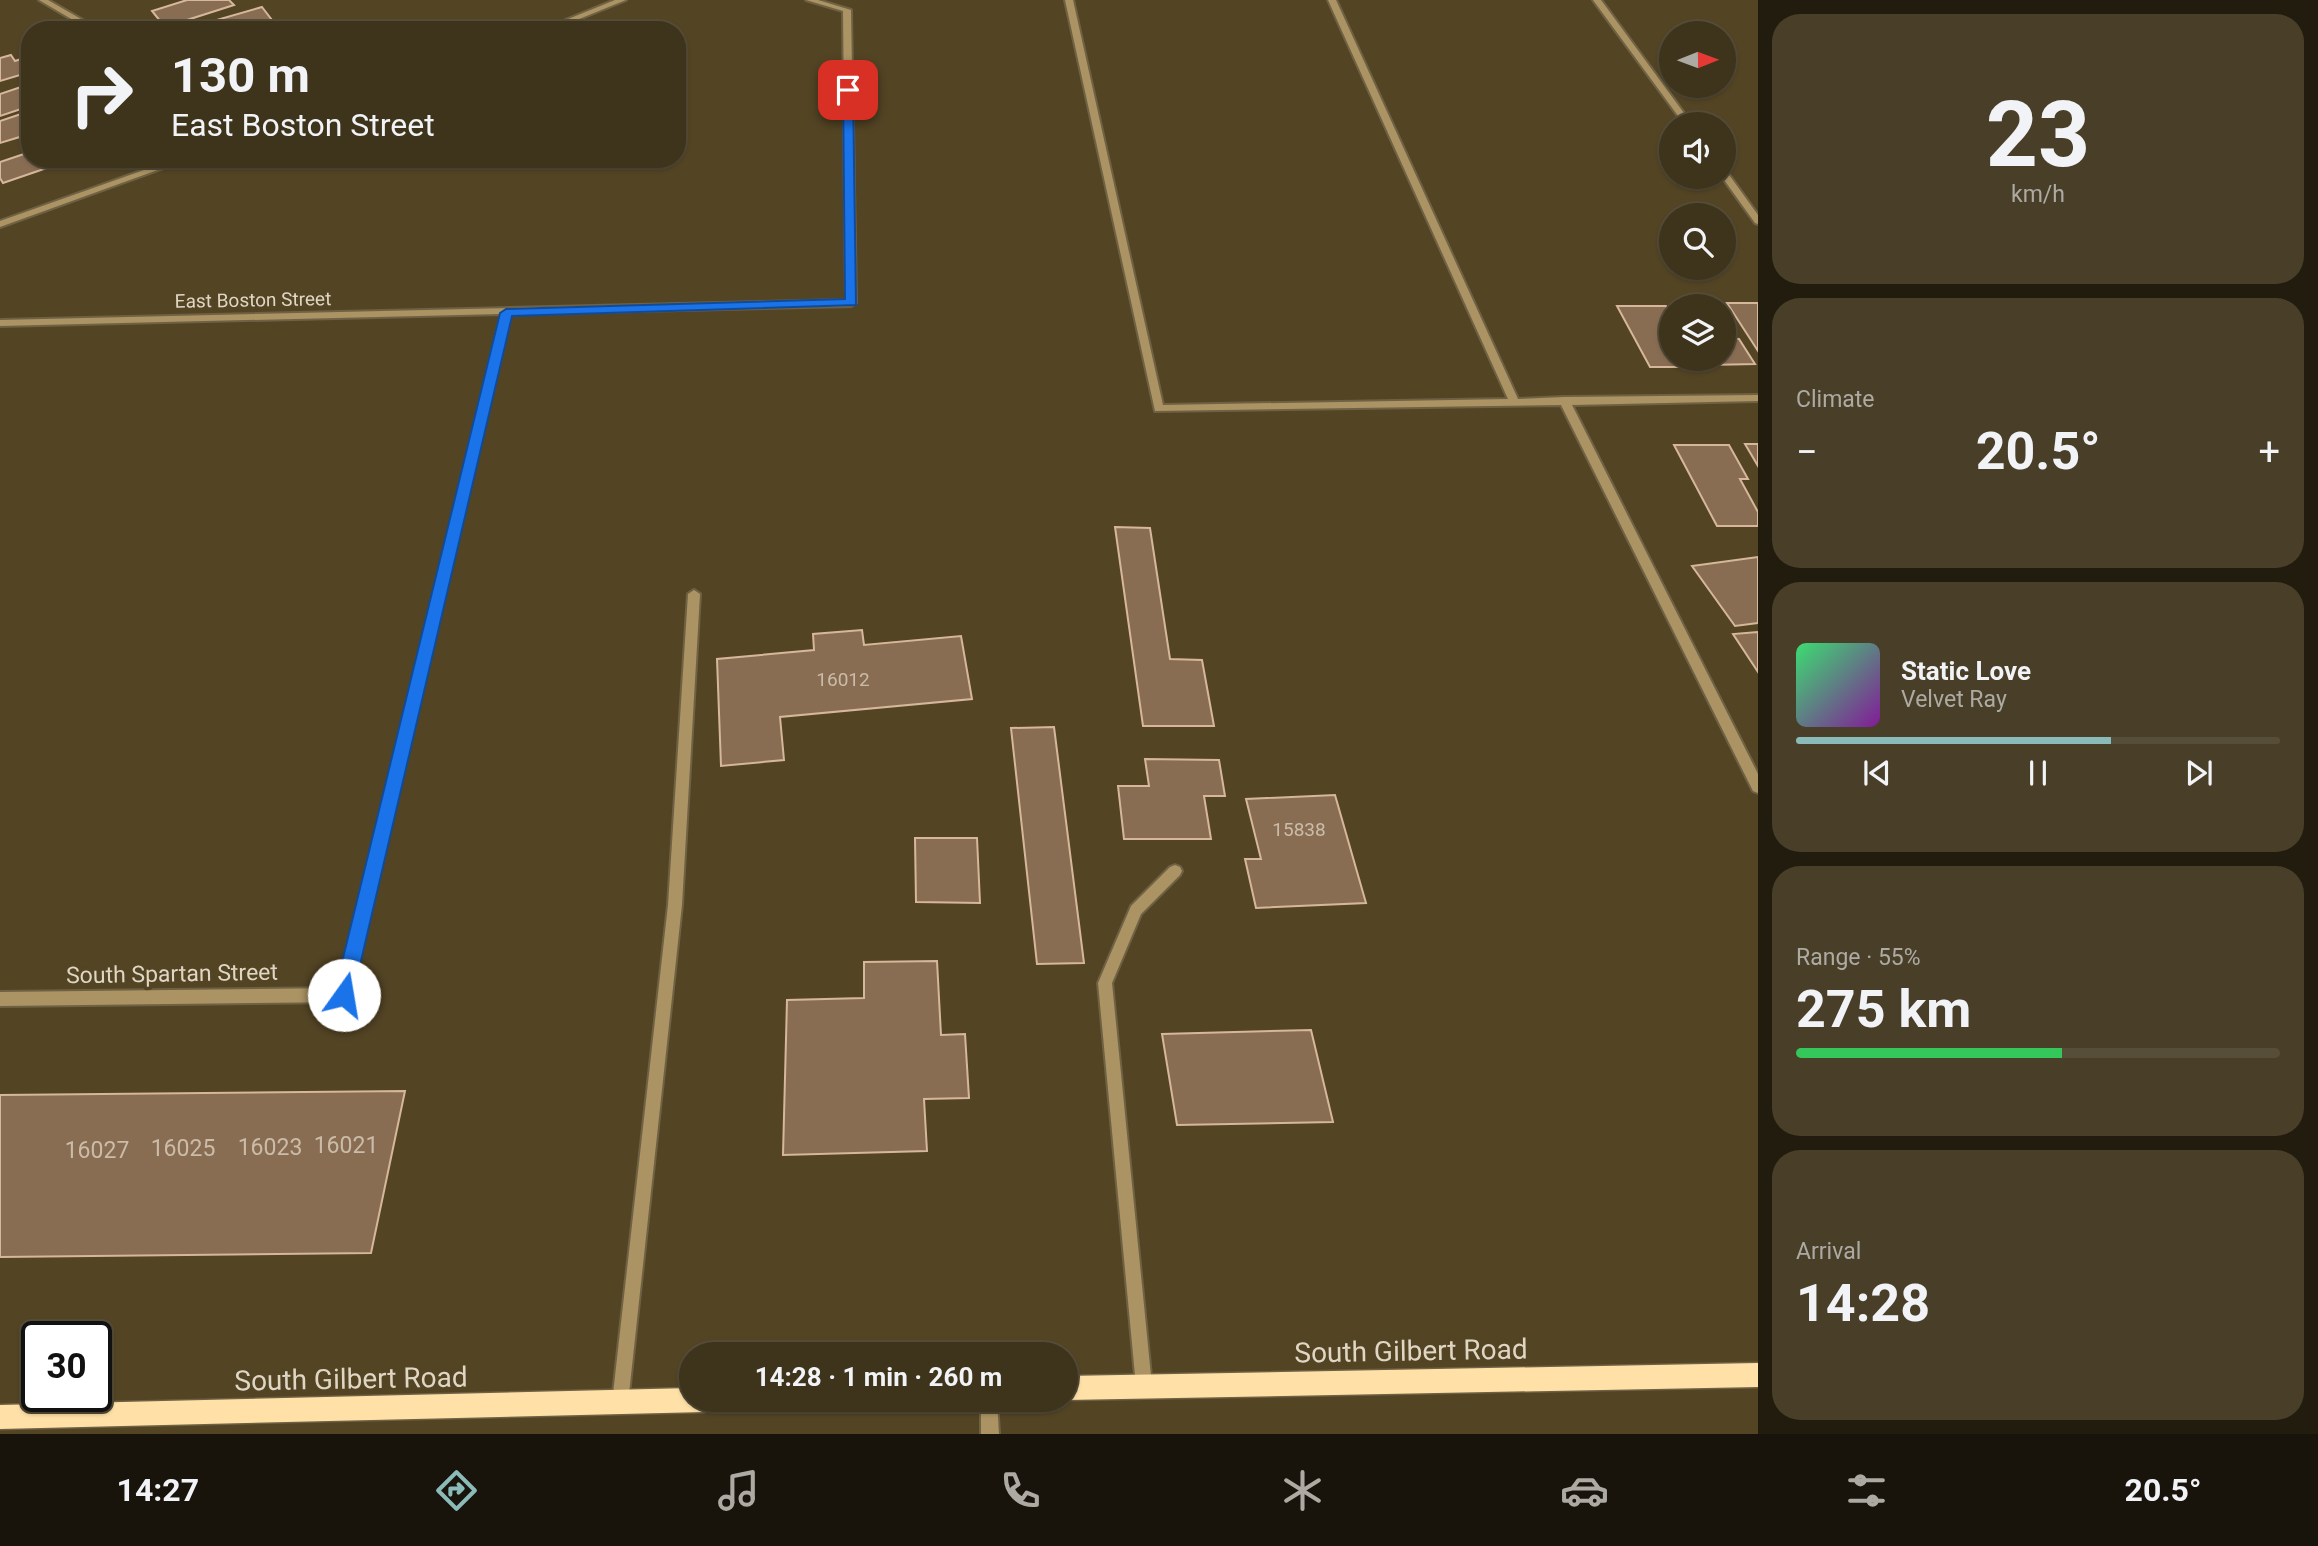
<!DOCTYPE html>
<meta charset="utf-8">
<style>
:root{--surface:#3e331b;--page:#493f28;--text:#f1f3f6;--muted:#adaaa3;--line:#574e3a;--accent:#8bbbb9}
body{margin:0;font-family:Roboto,sans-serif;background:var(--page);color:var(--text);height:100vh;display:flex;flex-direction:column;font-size:26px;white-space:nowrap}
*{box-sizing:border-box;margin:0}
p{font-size:23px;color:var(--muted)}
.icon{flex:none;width:38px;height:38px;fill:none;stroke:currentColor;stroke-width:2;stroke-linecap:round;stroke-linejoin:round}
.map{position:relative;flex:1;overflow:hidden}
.sheet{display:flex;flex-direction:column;gap:14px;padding:14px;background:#221c0f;width:560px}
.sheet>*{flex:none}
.guide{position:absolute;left:21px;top:21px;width:665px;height:147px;border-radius:28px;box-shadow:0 2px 5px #0004,0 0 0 2px var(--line);background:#3e331b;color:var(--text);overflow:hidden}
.needle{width:46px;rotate:89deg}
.controls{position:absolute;left:1659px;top:21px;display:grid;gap:14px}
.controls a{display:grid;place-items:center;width:77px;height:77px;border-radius:50%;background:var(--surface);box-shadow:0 2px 5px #0004,0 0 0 2px var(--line);font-size:35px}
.speed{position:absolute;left:21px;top:1321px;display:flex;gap:14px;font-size:35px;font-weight:700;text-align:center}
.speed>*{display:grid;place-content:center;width:91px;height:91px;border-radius:50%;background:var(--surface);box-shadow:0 2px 5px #0004,0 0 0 2px var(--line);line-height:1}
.speed .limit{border:4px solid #111;border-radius:10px;background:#fff;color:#111}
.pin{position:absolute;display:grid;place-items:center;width:60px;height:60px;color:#fff;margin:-30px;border-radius:14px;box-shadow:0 4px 10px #0006}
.me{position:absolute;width:77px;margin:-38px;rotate:13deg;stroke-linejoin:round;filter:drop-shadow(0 0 5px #0008)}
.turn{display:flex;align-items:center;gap:24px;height:147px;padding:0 35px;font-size:32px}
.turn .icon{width:91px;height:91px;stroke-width:2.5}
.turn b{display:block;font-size:49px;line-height:60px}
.big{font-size:52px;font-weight:700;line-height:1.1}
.sheet .tile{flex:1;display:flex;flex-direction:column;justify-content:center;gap:10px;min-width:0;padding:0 24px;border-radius:28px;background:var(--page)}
.sheet .dial{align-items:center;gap:0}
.dial b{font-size:91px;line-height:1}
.song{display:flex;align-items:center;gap:21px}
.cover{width:84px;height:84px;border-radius:10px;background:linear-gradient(135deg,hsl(140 70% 55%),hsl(290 70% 35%))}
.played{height:7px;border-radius:4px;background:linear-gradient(90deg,var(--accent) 65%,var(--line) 65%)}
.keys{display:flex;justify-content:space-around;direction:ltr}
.heat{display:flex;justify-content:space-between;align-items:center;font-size:38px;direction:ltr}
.charge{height:10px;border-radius:5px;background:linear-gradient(90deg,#34c759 55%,var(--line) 0)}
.trip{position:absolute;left:679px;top:1342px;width:399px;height:70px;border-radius:35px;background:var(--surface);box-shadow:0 2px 5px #0004,0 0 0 2px var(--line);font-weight:700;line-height:70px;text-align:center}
.dock{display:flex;height:112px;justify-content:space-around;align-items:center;background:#19140b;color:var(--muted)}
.dock .icon{width:49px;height:49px}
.dock .active{color:var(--accent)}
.dock b{font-size:32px;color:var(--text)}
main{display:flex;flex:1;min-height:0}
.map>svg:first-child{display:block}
.building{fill:#896d53;stroke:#d6b79b;stroke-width:2}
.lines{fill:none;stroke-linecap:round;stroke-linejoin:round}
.minor-casing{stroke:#6f6144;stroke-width:4}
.major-casing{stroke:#6f6144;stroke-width:3}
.minor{fill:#ab9363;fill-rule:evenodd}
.major{fill:#ffe1a8;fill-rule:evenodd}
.route{fill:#1a73e8;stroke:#114b97;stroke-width:2}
.labels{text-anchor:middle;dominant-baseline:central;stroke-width:7;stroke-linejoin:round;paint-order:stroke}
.far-street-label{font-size:19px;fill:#dfd6c4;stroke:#534424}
.number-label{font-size:19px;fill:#cabca8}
.street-label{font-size:23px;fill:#dfd6c4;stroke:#534424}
.near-number-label{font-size:23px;fill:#cabca8}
.near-street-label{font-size:28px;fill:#dfd6c4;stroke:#534424}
</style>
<main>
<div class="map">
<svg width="1758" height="1434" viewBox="0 0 1758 1434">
<rect width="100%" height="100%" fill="#534424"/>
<g class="building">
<path d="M187 0H229L234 5 165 27 152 11Z"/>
<path d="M262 7 275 24 256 30H182Z"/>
<path d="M11 55 15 61 30 56V72L0 81V58Z"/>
<path d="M30 78V106L0 116V94L24 86 21 81Z"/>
<path d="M30 111V140L26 141 23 136 0 143V121Z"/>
<path d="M30 152V159H73L3 183 0 178V162Z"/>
<path d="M1727 303H1758V351Z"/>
<path d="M1617 306H1666L1671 316V359H1696L1701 367H1650Z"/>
<path d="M1724 338 1739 339 1755 364 1708 365 1704 359H1724Z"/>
<path d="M1745 444H1758V466Z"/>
<path d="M1674 445H1729L1748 479H1740L1758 512V526H1717Z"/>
<path d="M1115 527 1150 528 1170 659 1202 660 1214 726H1143Z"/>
<path d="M1758 557V623L1735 626 1692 566Z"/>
<path d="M862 630 864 645 961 636 972 699 780 717 784 760 721 766 717 659 814 650 813 634Z"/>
<path d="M1758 632V672L1733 634Z"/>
<path d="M1054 727 1084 963 1037 964 1011 728Z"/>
<path d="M1145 759 1219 760 1225 796H1204L1211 839H1124L1118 786H1149Z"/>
<path d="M1335 795 1366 903 1256 908 1245 859H1261L1246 799Z"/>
<path d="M915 838H977L980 903 916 902Z"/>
<path d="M937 961 941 1035 965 1034 969 1098 924 1099 927 1151 783 1155 787 1000 864 998V962Z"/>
<path d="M1311 1030 1333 1122 1177 1125 1162 1034Z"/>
<path d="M405 1091 371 1253 0 1257V1095Z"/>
</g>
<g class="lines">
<defs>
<g id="minor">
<path d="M39 0H48L100 30H90Z"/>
<path d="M615 0H626L552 30H541Z"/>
<path d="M806 0H818L851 10 856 303 851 306 510 314 349 1000 344 1002 0 1006V992L339 988 501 314 0 326V320L846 300 843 11Z"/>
<path d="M1065 0H1073L1163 405 1508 399 1328 0H1336L1518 399 1564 397 1758 395V401L1572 405 1758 774V793L1753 791 1561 405 1155 411Z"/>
<path d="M1593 0H1601L1692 124H1684Z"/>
<path d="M175 159H188L0 227V221Z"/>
<path d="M1724 172H1727L1758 215V224L1755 223 1722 177H1724Z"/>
<path d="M694 590 700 594 682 905 628 1403 626 1409 620 1411 614 1409 612 1403 668 905 688 594Z"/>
<path d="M1175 865 1180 867 1182 871 1180 875 1141 914 1112 983 1152 1386 1150 1392 1144 1394 1138 1392 1136 1386 1098 983 1131 906 1170 867Z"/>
<path d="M981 1400H997L999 1434H981Z"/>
</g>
<g id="major">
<path d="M1758 1363V1387L1066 1400V1376Z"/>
<path d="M691 1388V1400H716L713 1409 704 1412 0 1429V1405Z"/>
</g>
</defs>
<use href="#minor" class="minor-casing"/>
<use href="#major" class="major-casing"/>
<use href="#minor" class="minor"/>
<use href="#major" class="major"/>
</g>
<path class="route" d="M848 87 853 90 856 305 512 316 353 995 350 1001 344 1004 337 1001 334 995 500 313 506 309 845 299 843 90Z"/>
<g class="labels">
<g class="far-street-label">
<text transform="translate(253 300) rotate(-1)">East Boston Street</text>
</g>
<g class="number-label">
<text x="843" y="679">16012</text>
<text x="1299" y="829">15838</text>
</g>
<g class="street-label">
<text transform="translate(172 974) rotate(-1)">South Spartan Street</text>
</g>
<g class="near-number-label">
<text x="346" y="1145">16021</text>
<text x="270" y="1147">16023</text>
<text x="183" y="1148">16025</text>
<text x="97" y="1150">16027</text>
</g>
<g class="near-street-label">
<text transform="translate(1411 1351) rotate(-1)">South Gilbert Road</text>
<text transform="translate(351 1379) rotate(-1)">South Gilbert Road</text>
</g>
</g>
</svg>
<div class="controls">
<a><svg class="needle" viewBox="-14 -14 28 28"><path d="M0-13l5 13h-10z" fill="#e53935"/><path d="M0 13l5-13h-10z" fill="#adaaa3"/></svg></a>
<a><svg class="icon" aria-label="sound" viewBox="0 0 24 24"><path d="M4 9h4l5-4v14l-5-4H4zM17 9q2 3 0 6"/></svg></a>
<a><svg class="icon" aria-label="search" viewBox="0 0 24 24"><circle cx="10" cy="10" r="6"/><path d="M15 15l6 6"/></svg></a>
<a><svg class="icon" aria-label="layers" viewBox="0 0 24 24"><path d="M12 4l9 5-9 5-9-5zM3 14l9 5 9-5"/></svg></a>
</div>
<div class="speed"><div class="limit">30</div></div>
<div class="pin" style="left:848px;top:90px;background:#d93025"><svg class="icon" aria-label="arrive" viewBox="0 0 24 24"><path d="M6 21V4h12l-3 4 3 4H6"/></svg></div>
<svg class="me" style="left:344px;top:995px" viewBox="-20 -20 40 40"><circle r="19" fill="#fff"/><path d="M0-13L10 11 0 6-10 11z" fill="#1a73e8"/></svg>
<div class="trip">14:28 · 1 min · 260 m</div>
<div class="guide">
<div class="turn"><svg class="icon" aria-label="right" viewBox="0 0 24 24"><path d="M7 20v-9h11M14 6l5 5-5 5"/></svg><div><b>130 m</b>East Boston Street</div></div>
</div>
</div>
<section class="sheet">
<div class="tile dial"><b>23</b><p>km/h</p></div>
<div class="tile"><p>Climate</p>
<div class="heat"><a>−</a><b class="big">20.5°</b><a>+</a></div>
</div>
<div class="tile">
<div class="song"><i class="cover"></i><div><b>Static Love</b><p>Velvet Ray</p></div></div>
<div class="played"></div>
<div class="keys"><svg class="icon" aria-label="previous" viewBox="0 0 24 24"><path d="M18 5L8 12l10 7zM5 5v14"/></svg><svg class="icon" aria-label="pause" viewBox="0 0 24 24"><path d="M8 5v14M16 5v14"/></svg><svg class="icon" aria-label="next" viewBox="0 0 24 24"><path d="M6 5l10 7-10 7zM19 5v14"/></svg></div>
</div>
<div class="tile"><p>Range · 55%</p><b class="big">275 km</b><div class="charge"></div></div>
<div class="tile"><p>Arrival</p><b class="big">14:28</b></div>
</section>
</main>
<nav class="dock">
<b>14:27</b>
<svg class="icon active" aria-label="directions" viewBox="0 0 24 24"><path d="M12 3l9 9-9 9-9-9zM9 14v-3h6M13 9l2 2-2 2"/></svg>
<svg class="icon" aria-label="music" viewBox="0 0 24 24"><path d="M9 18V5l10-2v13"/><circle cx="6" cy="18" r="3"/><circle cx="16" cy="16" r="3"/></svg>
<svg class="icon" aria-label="phone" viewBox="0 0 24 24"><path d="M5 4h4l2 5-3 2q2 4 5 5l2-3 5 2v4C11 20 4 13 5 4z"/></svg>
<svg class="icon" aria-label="climate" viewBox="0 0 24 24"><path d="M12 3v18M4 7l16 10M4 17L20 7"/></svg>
<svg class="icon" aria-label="car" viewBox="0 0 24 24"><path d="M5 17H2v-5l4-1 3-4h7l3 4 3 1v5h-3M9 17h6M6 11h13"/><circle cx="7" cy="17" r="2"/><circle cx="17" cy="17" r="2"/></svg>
<svg class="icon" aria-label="filters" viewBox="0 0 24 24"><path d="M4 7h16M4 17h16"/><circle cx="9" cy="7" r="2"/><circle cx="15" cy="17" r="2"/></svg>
<b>20.5°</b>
</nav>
